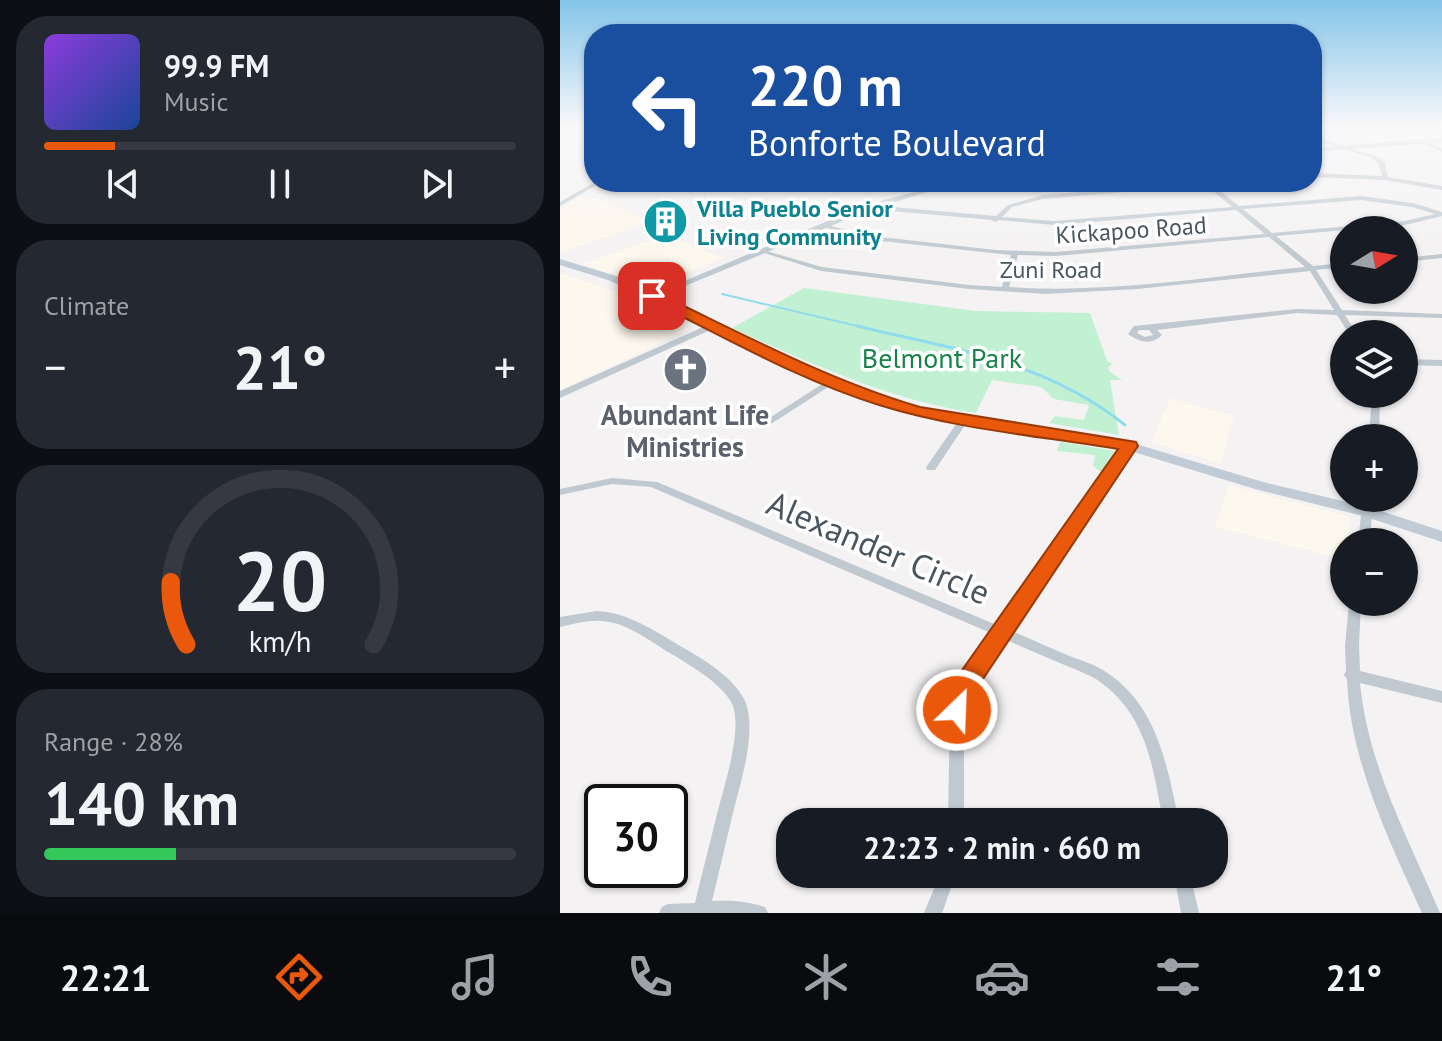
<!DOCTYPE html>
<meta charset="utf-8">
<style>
:root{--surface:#171b24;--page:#242831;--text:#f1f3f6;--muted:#9ea1a6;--line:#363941;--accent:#ea580c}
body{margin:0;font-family:"PT Sans",sans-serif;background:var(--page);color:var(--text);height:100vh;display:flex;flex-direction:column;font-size:30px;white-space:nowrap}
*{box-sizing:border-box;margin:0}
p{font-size:26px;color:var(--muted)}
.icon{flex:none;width:44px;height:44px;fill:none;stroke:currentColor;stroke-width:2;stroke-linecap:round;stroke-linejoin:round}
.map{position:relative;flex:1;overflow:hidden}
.details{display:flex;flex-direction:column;gap:16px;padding:16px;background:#0d0f14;width:560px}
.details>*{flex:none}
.hud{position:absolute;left:24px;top:24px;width:738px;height:168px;border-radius:32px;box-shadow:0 2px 6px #0004;background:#1a4fa0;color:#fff;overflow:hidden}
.needle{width:52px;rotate:79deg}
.buttons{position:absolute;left:770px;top:216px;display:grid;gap:16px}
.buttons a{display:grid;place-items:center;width:88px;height:88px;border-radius:50%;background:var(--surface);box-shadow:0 2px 6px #0004;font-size:40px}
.speed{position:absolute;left:24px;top:784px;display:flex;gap:16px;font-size:40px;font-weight:700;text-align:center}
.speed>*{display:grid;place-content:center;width:104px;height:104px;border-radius:50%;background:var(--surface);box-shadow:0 2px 6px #0004;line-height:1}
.speed .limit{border:4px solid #111;border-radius:12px;background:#fff;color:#111}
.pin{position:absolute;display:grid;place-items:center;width:68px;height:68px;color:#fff;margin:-34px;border-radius:16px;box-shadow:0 4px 12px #0006}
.me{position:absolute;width:88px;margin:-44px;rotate:24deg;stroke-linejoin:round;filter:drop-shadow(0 0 6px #0008)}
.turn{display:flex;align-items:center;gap:28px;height:168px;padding:0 32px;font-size:36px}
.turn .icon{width:104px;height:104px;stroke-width:2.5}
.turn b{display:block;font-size:56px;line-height:68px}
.big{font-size:60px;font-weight:600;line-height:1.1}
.details .card{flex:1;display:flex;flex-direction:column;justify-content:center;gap:12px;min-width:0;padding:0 28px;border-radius:32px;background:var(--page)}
.details .dial{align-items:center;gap:0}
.dial svg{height:208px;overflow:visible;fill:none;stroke:var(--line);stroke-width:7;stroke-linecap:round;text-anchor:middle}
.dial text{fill:var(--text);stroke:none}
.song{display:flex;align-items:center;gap:24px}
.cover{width:96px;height:96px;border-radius:12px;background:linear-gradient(135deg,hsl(270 70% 55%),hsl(220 70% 35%))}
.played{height:8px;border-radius:4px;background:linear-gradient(90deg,var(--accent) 15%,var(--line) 15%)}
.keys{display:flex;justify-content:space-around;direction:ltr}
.heat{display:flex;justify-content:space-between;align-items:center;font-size:44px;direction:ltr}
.charge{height:12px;border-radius:6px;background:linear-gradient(90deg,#34c759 28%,var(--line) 0)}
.trip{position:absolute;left:216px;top:808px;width:452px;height:80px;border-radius:32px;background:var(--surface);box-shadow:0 2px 6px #0004;font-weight:600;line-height:80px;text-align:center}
.tabs{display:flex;height:128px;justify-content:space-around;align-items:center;background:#090b0e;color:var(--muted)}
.tabs .icon{width:56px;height:56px}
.tabs .active{color:var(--accent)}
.tabs b{font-size:36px;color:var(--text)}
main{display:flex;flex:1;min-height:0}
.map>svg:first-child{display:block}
.commercial{fill:#fdf8ed}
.green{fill:#c2f0d2}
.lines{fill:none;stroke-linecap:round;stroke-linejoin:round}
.stream-far1{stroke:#8fdced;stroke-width:2}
.stream{stroke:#8fdced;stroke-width:3}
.minor{fill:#c0c9d0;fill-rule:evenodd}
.tertiary{fill:#c0c9d0;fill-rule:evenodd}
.secondary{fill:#c0cbd5;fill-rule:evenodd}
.route{fill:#ea580c;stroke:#983908;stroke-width:2}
.labels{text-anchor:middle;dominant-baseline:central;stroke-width:7;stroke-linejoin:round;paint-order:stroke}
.far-culture-label{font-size:24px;font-weight:bold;fill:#0d838f;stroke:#fff;text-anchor:start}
.far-street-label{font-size:24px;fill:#49565f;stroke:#fff}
.park-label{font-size:28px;fill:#18834a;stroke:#fff}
.worship-label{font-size:28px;font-weight:bold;fill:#5b616d;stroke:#fff}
.near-street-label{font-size:34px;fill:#49565f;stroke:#fff}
</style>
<main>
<section class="details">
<div class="card">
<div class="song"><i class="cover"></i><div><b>99.9 FM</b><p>Music</p></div></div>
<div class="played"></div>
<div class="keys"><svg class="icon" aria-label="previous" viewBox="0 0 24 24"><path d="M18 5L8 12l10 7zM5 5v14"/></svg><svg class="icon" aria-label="pause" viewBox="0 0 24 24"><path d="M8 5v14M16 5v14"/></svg><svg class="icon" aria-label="next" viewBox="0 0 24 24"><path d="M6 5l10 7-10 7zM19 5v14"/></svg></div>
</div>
<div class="card"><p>Climate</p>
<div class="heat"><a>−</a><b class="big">21°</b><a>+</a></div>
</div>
<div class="card dial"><svg viewBox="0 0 100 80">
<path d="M14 69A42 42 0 1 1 86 69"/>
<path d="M14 69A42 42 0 0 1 8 45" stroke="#ea580c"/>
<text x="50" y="56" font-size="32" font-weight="700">20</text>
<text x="50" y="72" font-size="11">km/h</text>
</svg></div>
<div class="card"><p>Range · 28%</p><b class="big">140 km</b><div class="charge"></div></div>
</section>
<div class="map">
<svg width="882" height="913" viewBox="0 0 882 913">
<rect width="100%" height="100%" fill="#f4f2f2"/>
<g class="commercial">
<path d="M20 197 41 200 89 222 0 253V208Z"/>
<path d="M107 235 164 258 88 287 22 264Z"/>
<path d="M0 273 56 292 130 329 0 390Z"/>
<path d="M610 398 674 416 661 464 591 442Z"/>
<path d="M669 485 788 516 791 519 788 542H784V560L654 527Z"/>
</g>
<g class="green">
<path d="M244 288 415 311 530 313 547 361 553 364 548 367 549 371 562 380H550L559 435 489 423 495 416 524 420 529 405 494 399 481 387 432 380 416 413C329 400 252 364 172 328Z"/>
<path d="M500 442 549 450 554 452 541 472 533 466 535 455 497 451Z"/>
</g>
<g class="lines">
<path class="stream-far1" d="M162 294 306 328"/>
<path class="stream" d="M297 326C395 350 483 360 565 425"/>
<g class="minor">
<path d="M34 128V130L0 133V131Z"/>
<path d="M752 136 816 156 825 163 828 177 882 186V190L825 180 752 177V173L822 176 819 164 812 158 752 139Z"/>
<path d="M863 141 882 148V152L863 143Z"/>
<path d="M35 182H42L0 206V202Z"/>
<path d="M643 182H668L653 185 679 206 801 196 853 203 882 212V216L845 225 716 236 753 266 784 263V267L756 270 782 310 882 314V318L785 315 797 334H789L777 315 737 313 597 330 602 335C591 346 579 342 568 334L574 326 737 309 774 310 750 271 577 289 485 294 409 289 261 271 198 251 203 250 262 267 409 285 442 287 451 255 312 240 260 226 263 224 312 236 436 250 496 252 705 234 676 210 494 225 439 220 435 222 432 220 309 209 306 207 309 205 436 216 448 205 483 195ZM646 185 672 207 494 221 442 217 452 207 483 199ZM801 200 852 207 875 214 845 221 712 233 683 209ZM709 237 745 267C648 277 548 294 449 287L458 255 496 256ZM579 330H589L593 335 585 337 577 333Z"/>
<path d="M882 254V258L844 262V258Z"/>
<path d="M844 359 882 360V366L844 365Z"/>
<path d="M270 379 273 380 274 382 273 384 211 424 208 425 203 422Z"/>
<path d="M812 394H820L819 438H809Z"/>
<path d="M404 416 409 419 375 470H367L366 468 367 466 401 417Z"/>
<path d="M569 443 574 446 450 630C470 639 491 648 512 657 523 661 536 665 546 672 598 706 607 766 619 822H603C593 767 587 713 536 679 527 674 517 670 507 666 486 657 465 648 444 639L408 693 404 710V822H388L390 710 394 691 433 634 91 487 52 484 0 495V489L52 478 97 482 439 626 566 444Z"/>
<path d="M803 498H813L810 542H798Z"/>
<path d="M789 602H801L799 646 800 671 882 691V703L800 683C808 766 848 837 880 913H862C829 840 790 761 787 679L784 675 786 671 785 646Z"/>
<path d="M37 611C67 612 97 632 122 647 143 659 170 675 183 697 200 727 179 786 172 817 165 845 159 873 152 901 170 900 188 901 205 907L208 913H99L102 907 108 904 135 903C142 873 150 843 157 814 164 786 182 733 173 706 165 685 127 663 108 652 89 640 65 622 42 621 28 620 14 624 0 627V617Z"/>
<path d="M380 874H396L382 913H364Z"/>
<path d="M614 874H630L639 913H621Z"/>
</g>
<g class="tertiary">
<path d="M882 138V142L752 152V148Z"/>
<path d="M390 182H400L312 209 86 302H80L79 300 306 205Z"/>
<path d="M152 323 157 326 155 328 0 398V391Z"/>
</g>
<path class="secondary" d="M0 259 56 276 148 317 156 324 274 379 360 407 569 442 703 482 812 508 882 531V542L803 516 695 489 567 450 353 414 266 385 148 328 140 321 48 280 0 265Z"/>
</g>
<linearGradient id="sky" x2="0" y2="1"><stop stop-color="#84c4ea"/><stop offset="0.5" stop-color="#faf9f9"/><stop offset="1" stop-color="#faf9f9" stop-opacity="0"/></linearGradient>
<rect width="882" height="255" fill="url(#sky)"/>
<path class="route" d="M87 293H97C183 334 268 380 360 407L576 442 578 446 413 694 406 718 397 721 388 718 385 710 393 683 558 449C479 436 396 429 319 405 238 380 163 336 87 299Z"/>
<defs>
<symbol id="building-disc" viewBox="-11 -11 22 22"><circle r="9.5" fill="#0f9aa8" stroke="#fff"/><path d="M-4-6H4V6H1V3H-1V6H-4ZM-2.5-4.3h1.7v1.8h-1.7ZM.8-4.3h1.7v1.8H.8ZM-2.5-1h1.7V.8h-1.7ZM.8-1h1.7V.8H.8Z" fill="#fff"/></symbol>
<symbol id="church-disc" viewBox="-11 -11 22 22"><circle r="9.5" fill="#6b7280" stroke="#fff"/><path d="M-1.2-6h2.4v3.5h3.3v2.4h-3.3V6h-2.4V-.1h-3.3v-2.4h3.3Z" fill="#fff"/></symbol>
</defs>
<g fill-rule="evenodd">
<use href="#building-disc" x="80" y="196" width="51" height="51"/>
<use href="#church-disc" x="100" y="344" width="51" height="51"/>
</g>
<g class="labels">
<g class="far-culture-label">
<text x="137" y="208">Villa Pueblo Senior<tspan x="137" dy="28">Living Community</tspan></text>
</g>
<g class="far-street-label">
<text transform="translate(571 230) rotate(-4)">Kickapoo Road</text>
<text x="491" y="269">Zuni Road</text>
</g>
<g class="park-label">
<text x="382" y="357">Belmont Park</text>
</g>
<g class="worship-label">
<text x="125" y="414">Abundant Life<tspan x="125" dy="32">Ministries</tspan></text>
</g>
<g class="near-street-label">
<text transform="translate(319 547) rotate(23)">Alexander Circle</text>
</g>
</g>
</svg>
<div class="buttons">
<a><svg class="needle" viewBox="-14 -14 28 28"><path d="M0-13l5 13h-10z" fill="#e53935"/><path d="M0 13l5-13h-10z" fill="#9ea1a6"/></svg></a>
<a><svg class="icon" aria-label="layers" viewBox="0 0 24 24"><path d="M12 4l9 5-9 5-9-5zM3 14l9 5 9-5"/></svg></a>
<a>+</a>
<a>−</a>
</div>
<div class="speed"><div class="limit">30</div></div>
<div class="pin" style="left:92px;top:296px;background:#d93025"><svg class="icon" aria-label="arrive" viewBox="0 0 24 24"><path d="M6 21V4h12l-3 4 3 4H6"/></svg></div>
<svg class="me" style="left:397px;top:710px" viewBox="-20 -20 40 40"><circle r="17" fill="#ea580c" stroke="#fff" stroke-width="3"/><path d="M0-11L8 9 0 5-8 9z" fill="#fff"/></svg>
<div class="trip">22:23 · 2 min · 660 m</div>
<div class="hud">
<div class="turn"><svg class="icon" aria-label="left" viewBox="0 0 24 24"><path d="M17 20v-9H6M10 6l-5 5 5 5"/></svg><div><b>220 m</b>Bonforte Boulevard</div></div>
</div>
</div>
</main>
<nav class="tabs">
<b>22:21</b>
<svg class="icon active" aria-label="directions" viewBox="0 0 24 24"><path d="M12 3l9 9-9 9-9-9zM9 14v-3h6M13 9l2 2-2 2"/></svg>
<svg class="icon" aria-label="music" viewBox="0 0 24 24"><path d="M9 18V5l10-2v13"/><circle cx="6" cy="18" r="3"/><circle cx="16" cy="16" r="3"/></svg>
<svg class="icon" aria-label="phone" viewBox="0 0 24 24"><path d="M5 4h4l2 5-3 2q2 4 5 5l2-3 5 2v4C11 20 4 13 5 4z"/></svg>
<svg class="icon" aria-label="climate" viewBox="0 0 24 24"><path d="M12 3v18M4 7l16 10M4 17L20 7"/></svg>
<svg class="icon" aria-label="car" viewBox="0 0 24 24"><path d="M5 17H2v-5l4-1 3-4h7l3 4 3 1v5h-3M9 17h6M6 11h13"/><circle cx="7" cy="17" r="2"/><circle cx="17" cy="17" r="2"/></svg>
<svg class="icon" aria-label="filters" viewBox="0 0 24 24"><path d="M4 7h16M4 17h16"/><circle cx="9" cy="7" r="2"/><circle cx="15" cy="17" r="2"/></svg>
<b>21°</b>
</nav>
